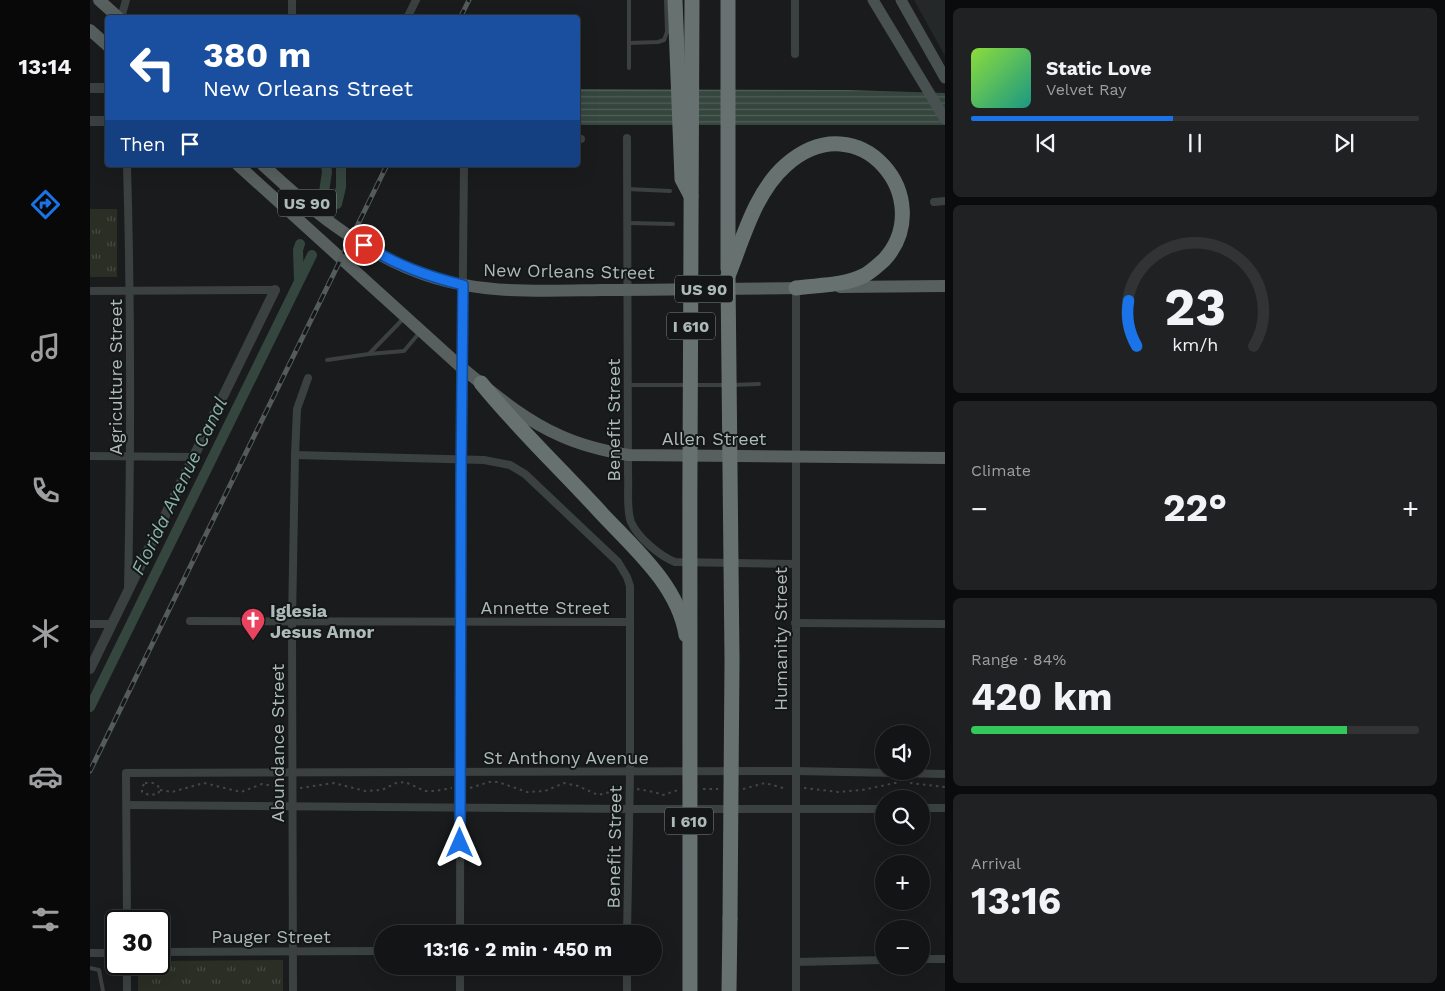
<!DOCTYPE html>
<meta charset="utf-8">
<style>
:root{--surface:#131415;--page:#202122;--text:#f1f3f6;--muted:#9d9ea0;--line:#323334;--accent:#1a73e8}
body{margin:0;font-family:"Work Sans",sans-serif;background:var(--page);color:var(--text);height:100vh;display:flex;flex-direction:column;font-size:19px;white-space:nowrap}
*{box-sizing:border-box;margin:0}
p{font-size:16px;color:var(--muted)}
.icon{flex:none;width:28px;height:28px;fill:none;stroke:currentColor;stroke-width:2;stroke-linecap:round;stroke-linejoin:round}
.map{position:relative;flex:1;overflow:hidden}
.drawer{display:flex;flex-direction:column;gap:8px;padding:8px;background:#0a0b0c;width:500px}
.drawer>*{flex:none}
.top-card{position:absolute;left:15px;top:15px;width:475px;height:152px;border-radius:5px;box-shadow:0 5px 20px #0002,0 0 0 1px var(--line);background:#1a4fa0;color:#fff;overflow:hidden}
.buttons{position:absolute;left:785px;top:725px;display:grid;gap:10px}
.buttons a{display:grid;place-items:center;width:55px;height:55px;border-radius:50%;background:var(--surface);box-shadow:0 5px 20px #0002,0 0 0 1px var(--line);font-size:25px}
.speed{position:absolute;left:15px;top:910px;display:flex;gap:10px;font-size:25px;font-weight:700;text-align:center}
.speed>*{display:grid;place-content:center;width:65px;height:65px;border-radius:50%;background:var(--surface);box-shadow:0 5px 20px #0002,0 0 0 1px var(--line);line-height:1}
.speed .limit{border:2px solid #111;border-radius:8px;background:#fff;color:#111}
.pin{position:absolute;display:grid;place-items:center;width:42px;height:42px;color:#fff;margin:-21px;border:2px solid #fff;border-radius:50%;box-shadow:0 1px 5px #0007}
.me{position:absolute;width:55px;margin:-28px;rotate:0deg;stroke-linejoin:round;filter:drop-shadow(0 0 4px #0008)}
.turn{display:flex;align-items:center;gap:18px;height:105px;padding:0 15px;font-size:22px}
.turn .icon{width:65px;height:65px;stroke-width:2.5}
.turn b{display:block;font-size:35px;line-height:42px}
.then{display:flex;align-items:center;height:48px;padding:0 15px;background:#0003;gap:10px;font-size:19px}
.big{font-size:38px;font-weight:700;line-height:1.1}
.drawer .tile{flex:1;display:flex;flex-direction:column;justify-content:center;gap:8px;min-width:0;padding:0 18px;border-radius:8px;background:var(--page)}
.drawer .dial{align-items:center;gap:0}
.dial svg{height:130px;overflow:visible;fill:none;stroke:var(--line);stroke-width:7;stroke-linecap:round;text-anchor:middle}
.dial text{fill:var(--text);stroke:none}
.song{display:flex;align-items:center;gap:15px}
.cover{width:60px;height:60px;border-radius:8px;background:linear-gradient(135deg,hsl(90 70% 55%),hsl(170 70% 35%))}
.played{height:5px;border-radius:2px;background:linear-gradient(90deg,var(--accent) 45%,var(--line) 45%)}
.keys{display:flex;justify-content:space-around;direction:ltr}
.heat{display:flex;justify-content:space-between;align-items:center;font-size:28px;direction:ltr}
.charge{height:8px;border-radius:4px;background:linear-gradient(90deg,#34c759 84%,var(--line) 0)}
.trip{position:absolute;left:284px;top:925px;width:288px;height:50px;border-radius:25px;background:var(--surface);box-shadow:0 5px 20px #0002,0 0 0 1px var(--line);font-weight:700;line-height:50px;text-align:center}
main{display:flex;flex:1;min-height:0}
.tabs{display:flex;flex-direction:column;width:90px;justify-content:space-around;align-items:center;background:#080808;color:var(--muted)}
.tabs .icon{width:35px;height:35px}
.tabs .current{color:var(--accent)}
.tabs b{font-size:22px;color:var(--text)}
.map>svg:first-child{display:block}
.built{fill:#252828}
.park{fill:url(#park-tufts)}
.water{fill:url(#water-rules)}
.lines{fill:none;stroke-linecap:round;stroke-linejoin:round}
.canal{stroke:#35463f;stroke-width:10}
.path{stroke:#414747;stroke-width:2;stroke-dasharray:2.5 4;stroke-linecap:butt}
.service{stroke:#3b4040;stroke-width:4}
.minor{stroke:#3b4040;stroke-width:8}
.tertiary{stroke:#3b4040;stroke-width:10}
.secondary{stroke:#495050;stroke-width:11}
.primary{stroke:#575f5f;stroke-width:12}
.motorway{stroke:#677170;stroke-width:15}
.rail-casing{stroke:#545b5b;stroke-width:5}
.rail{stroke:#141617;stroke-width:3;stroke-dasharray:9;stroke-linecap:butt}
.motorway-bridge{stroke:#677170;stroke-width:15}
.route-casing{stroke:#114b97;stroke-width:12}
.route{stroke:#1a73e8;stroke-width:9}
.labels{text-anchor:middle;dominant-baseline:central;stroke-width:4;stroke-linejoin:round;paint-order:stroke}
.shield{fill:#141617;stroke:#7f8988;stroke-width:1}
.shield-label{font-size:16px;font-weight:bold;fill:#adbab8}
.street-label{font-size:18px;fill:#adbab8;stroke:#141617}
.poi-label{font-size:18px;font-weight:bold;fill:#adbab8;stroke:#141617;text-anchor:start}
.water-label{font-size:19px;font-style:italic;fill:#86b3a2;stroke:#141617}
</style>
<main>
<nav class="tabs">
<b>13:14</b>
<svg class="icon current" aria-label="directions" viewBox="0 0 24 24"><path d="M12 3l9 9-9 9-9-9zM9 14v-3h6M13 9l2 2-2 2"/></svg>
<svg class="icon" aria-label="music" viewBox="0 0 24 24"><path d="M9 18V5l10-2v13"/><circle cx="6" cy="18" r="3"/><circle cx="16" cy="16" r="3"/></svg>
<svg class="icon" aria-label="phone" viewBox="0 0 24 24"><path d="M5 4h4l2 5-3 2q2 4 5 5l2-3 5 2v4C11 20 4 13 5 4z"/></svg>
<svg class="icon" aria-label="climate" viewBox="0 0 24 24"><path d="M12 3v18M4 7l16 10M4 17L20 7"/></svg>
<svg class="icon" aria-label="car" viewBox="0 0 24 24"><path d="M5 17H2v-5l4-1 3-4h7l3 4 3 1v5h-3M9 17h6M6 11h13"/><circle cx="7" cy="17" r="2"/><circle cx="17" cy="17" r="2"/></svg>
<svg class="icon" aria-label="filters" viewBox="0 0 24 24"><path d="M4 7h16M4 17h16"/><circle cx="9" cy="7" r="2"/><circle cx="15" cy="17" r="2"/></svg>
</nav>
<div class="map">
<svg width="855" height="991" viewBox="0 0 855 991">
<defs>
<pattern id="park-tufts" width="24" height="20" patternUnits="userSpaceOnUse" patternTransform="scale(1.25)"><rect width="24" height="20" fill="#2b2e25"/><path d="M3 7l-1-3M5 7V3M7 7l1-3M15 17l-1-3M17 17v-4M19 17l1-3" fill="none" stroke="#474a43"/></pattern>
<pattern id="water-rules" width="6" height="5" patternUnits="userSpaceOnUse" patternTransform="scale(1.25)"><rect width="6" height="5" fill="#35463f"/><path d="M0 2.5h6" fill="none" stroke="#505f59"/></pattern>
</defs>
<rect width="100%" height="100%" fill="#191b1c"/>
<path class="built" d="M824 0H855V56Z"/>
<g class="park">
<rect x="0" y="209" width="27" height="68"/>
<path d="M193 960V991H48V964H69V961Z"/>
</g>
<path class="water" d="M488 89 757 90 855 93V125H488Z"/>
<g class="lines">
<g class="canal">
<path d="M234 192 237 172 236 165"/>
<path d="M247 204 251 187V165"/>
<path d="M209 280 208 250 210 244"/>
<path d="M0 707 222 255"/>
</g>
<g class="path">
<path d="M55 783H63L68 786 70 790 68 794 59 795 52 792V787Z"/>
<path d="M820 783 855 787"/>
<path d="M210 788 244 783 275 791 292 790 306 783 315 782 335 791H345L362 788"/>
<path d="M380 788 399 782H408L437 792 455 791 474 783 488 786 508 795 532 789"/>
<path d="M714 788 748 792 772 790 810 782"/>
<path d="M547 789 564 792 573 795 588 790"/>
<path d="M613 789H628"/>
<path d="M653 789 675 783 697 789"/>
<path d="M70 790 82 792 114 783 151 792 172 784 193 788"/>
</g>
<g class="service">
<path d="M539 43 568 42 574 40 577 32 576 0"/>
<path d="M539 68V0"/>
<path d="M537 189 580 191"/>
<path d="M538 223 583 224"/>
<path d="M279 354 314 351 330 332"/>
<path d="M237 360 279 354 314 318"/>
<path d="M538 385H596"/>
<path d="M603 385H636"/>
<path d="M643 385 669 384"/>
<path d="M0 968 9 970 13 991"/>
</g>
<g class="minor">
<path d="M31 18 36 0"/>
<path d="M202 18V0"/>
<path d="M317 18 326 0"/>
<path d="M705 54V0"/>
<path d="M537 138 538 474C539 489 536 509 541 522 548 538 570 556 585 562L705 564"/>
<path d="M488 139H491"/>
<path d="M37 165C41 306 41 447 38 588"/>
<path d="M844 202 855 201"/>
<path d="M706 288V991"/>
<path d="M0 291 185 290"/>
<path d="M205 455 394 460 420 465 435 474 528 562 537 577 540 586V773L537 934"/>
<path d="M0 456 104 457"/>
<path d="M100 621 540 622"/>
<path d="M705 623 855 624"/>
<path d="M0 624H22"/>
<path d="M37 805 539 809H794"/>
<path d="M831 808H855"/>
<path d="M37 921 36 773 705 771 855 774"/>
<path d="M370 934 371 459 374 165"/>
<path d="M69 952 292 951"/>
<path d="M0 953H26"/>
<path d="M831 959H855"/>
<path d="M706 962 794 960"/>
<path d="M370 966V991"/>
<path d="M37 991V964"/>
<path d="M203 991 202 621 205 455 207 409 218 378"/>
<path d="M537 991V966"/>
</g>
<g class="tertiary">
<path d="M0 88H18"/>
<path d="M0 121H18"/>
<path d="M0 669 185 290"/>
</g>
<g class="secondary">
<path d="M783 0 855 119"/>
<path d="M811 0 855 78"/>
</g>
<g class="primary">
<path d="M9 0 29 18"/>
<path d="M0 30 18 46"/>
<path d="M148 165 372 368C403 393 434 420 471 436 493 446 515 451 538 455L855 458"/>
<path d="M173 165C218 207 269 250 327 272 386 295 449 291 511 290 579 290 647 289 715 288"/>
<path d="M750 287 855 286"/>
</g>
<g class="motorway">
<path d="M585 0 592 179 601 196"/>
<path d="M638 269V0"/>
<path d="M638 276C653 239 665 192 696 165 770 100 849 200 794 260 788 265 780 273 773 276 753 286 727 285 706 288"/>
<path d="M391 383C429 430 473 471 513 515 546 550 588 586 596 635"/>
<path d="M639 991 640 919"/>
</g>
<defs>
<g id="rail">
<path d="M370 18 379 0"/>
<path d="M0 771 297 165"/>
</g>
</defs>
<use href="#rail" class="rail-casing"/>
<use href="#rail" class="rail"/>
<g class="motorway-bridge">
<path d="M638 276 642 660 640 919"/>
<path d="M600 991C599 661 600 330 602 0"/>
</g>
</g>
<g class="lines">
<defs>
<path id="route" d="M274 245C307 265 336 276 373 285L371 477 370 843"/>
</defs>
<use href="#route" class="route-casing"/>
<use href="#route" class="route"/>
</g>
<defs>
<symbol id="church-pin" viewBox="-11 -11 22 30"><path d="M0 17L-7.5 6A9.5 9.5 0 1 1 7.5 6Z" fill="#ea4360" stroke="#141617"/><path d="M-1.2-6h2.4v3.5h3.3v2.4h-3.3V6h-2.4V-.1h-3.3v-2.4h3.3Z" fill="#fff"/></symbol>
</defs>
<g fill-rule="evenodd">
<use href="#church-pin" x="149" y="606" width="28" height="38"/>
</g>
<g class="labels">
<g class="shield">
<rect x="188" y="189.5" width="58" height="27" rx="4"/>
<rect x="585" y="275.5" width="58" height="27" rx="4"/>
<rect x="577" y="312.5" width="48" height="27" rx="4"/>
<rect x="575" y="807.5" width="48" height="27" rx="4"/>
</g>
<g class="shield-label">
<text x="217" y="203">US 90</text>
<text x="614" y="289">US 90</text>
<text x="601" y="326">I 610</text>
<text x="599" y="821">I 610</text>
</g>
<g class="street-label">
<text transform="translate(479 271) rotate(1)">New Orleans Street</text>
<text transform="translate(25 377) rotate(-90)">Agriculture Street</text>
<text transform="translate(523 420) rotate(-90)">Benefit Street</text>
<text x="624" y="438">Allen Street</text>
<text x="455" y="607">Annette Street</text>
<text transform="translate(690 639) rotate(-90)">Humanity Street</text>
<text transform="translate(187 743) rotate(-90)">Abundance Street</text>
<text x="476" y="757">St Anthony Avenue</text>
<text transform="translate(524 847) rotate(-89)">Benefit Street</text>
<text x="181" y="936">Pauger Street</text>
</g>
<g class="poi-label">
<text x="180" y="610">Iglesia<tspan x="180" dy="21">Jesus Amor</tspan></text>
</g>
<g class="water-label">
<text transform="translate(89 486) rotate(-64)">Florida Avenue Canal</text>
</g>
</g>
</svg>
<div class="buttons">
<a><svg class="icon" aria-label="sound" viewBox="0 0 24 24"><path d="M4 9h4l5-4v14l-5-4H4zM17 9q2 3 0 6"/></svg></a>
<a><svg class="icon" aria-label="search" viewBox="0 0 24 24"><circle cx="10" cy="10" r="6"/><path d="M15 15l6 6"/></svg></a>
<a>+</a>
<a>−</a>
</div>
<div class="speed"><div class="limit">30</div></div>
<div class="pin" style="left:274px;top:245px;background:#d93025"><svg class="icon" aria-label="arrive" viewBox="0 0 24 24"><path d="M6 21V4h12l-3 4 3 4H6"/></svg></div>
<svg class="me" style="left:370px;top:843px" viewBox="-20 -20 40 40"><path d="M0-17L14 15 0 8-14 15z" fill="#1a73e8" stroke="#fff" stroke-width="4"/></svg>
<div class="trip">13:16 · 2 min · 450 m</div>
<div class="top-card">
<div class="turn"><svg class="icon" aria-label="left" viewBox="0 0 24 24"><path d="M17 20v-9H6M10 6l-5 5 5 5"/></svg><div><b>380 m</b>New Orleans Street</div></div>
<div class="then">Then<svg class="icon" aria-label="arrive" viewBox="0 0 24 24"><path d="M6 21V4h12l-3 4 3 4H6"/></svg></div>
</div>
</div>
<section class="drawer">
<div class="tile">
<div class="song"><i class="cover"></i><div><b>Static Love</b><p>Velvet Ray</p></div></div>
<div class="played"></div>
<div class="keys"><svg class="icon" aria-label="previous" viewBox="0 0 24 24"><path d="M18 5L8 12l10 7zM5 5v14"/></svg><svg class="icon" aria-label="pause" viewBox="0 0 24 24"><path d="M8 5v14M16 5v14"/></svg><svg class="icon" aria-label="next" viewBox="0 0 24 24"><path d="M6 5l10 7-10 7zM19 5v14"/></svg></div>
</div>
<div class="tile dial"><svg viewBox="0 0 100 80">
<path d="M14 69A42 42 0 1 1 86 69"/>
<path d="M14 69A42 42 0 0 1 9 41" stroke="#1a73e8"/>
<text x="50" y="56" font-size="32" font-weight="700">23</text>
<text x="50" y="72" font-size="11">km/h</text>
</svg></div>
<div class="tile"><p>Climate</p>
<div class="heat"><a>−</a><b class="big">22°</b><a>+</a></div>
</div>
<div class="tile"><p>Range · 84%</p><b class="big">420 km</b><div class="charge"></div></div>
<div class="tile"><p>Arrival</p><b class="big">13:16</b></div>
</section>
</main>
